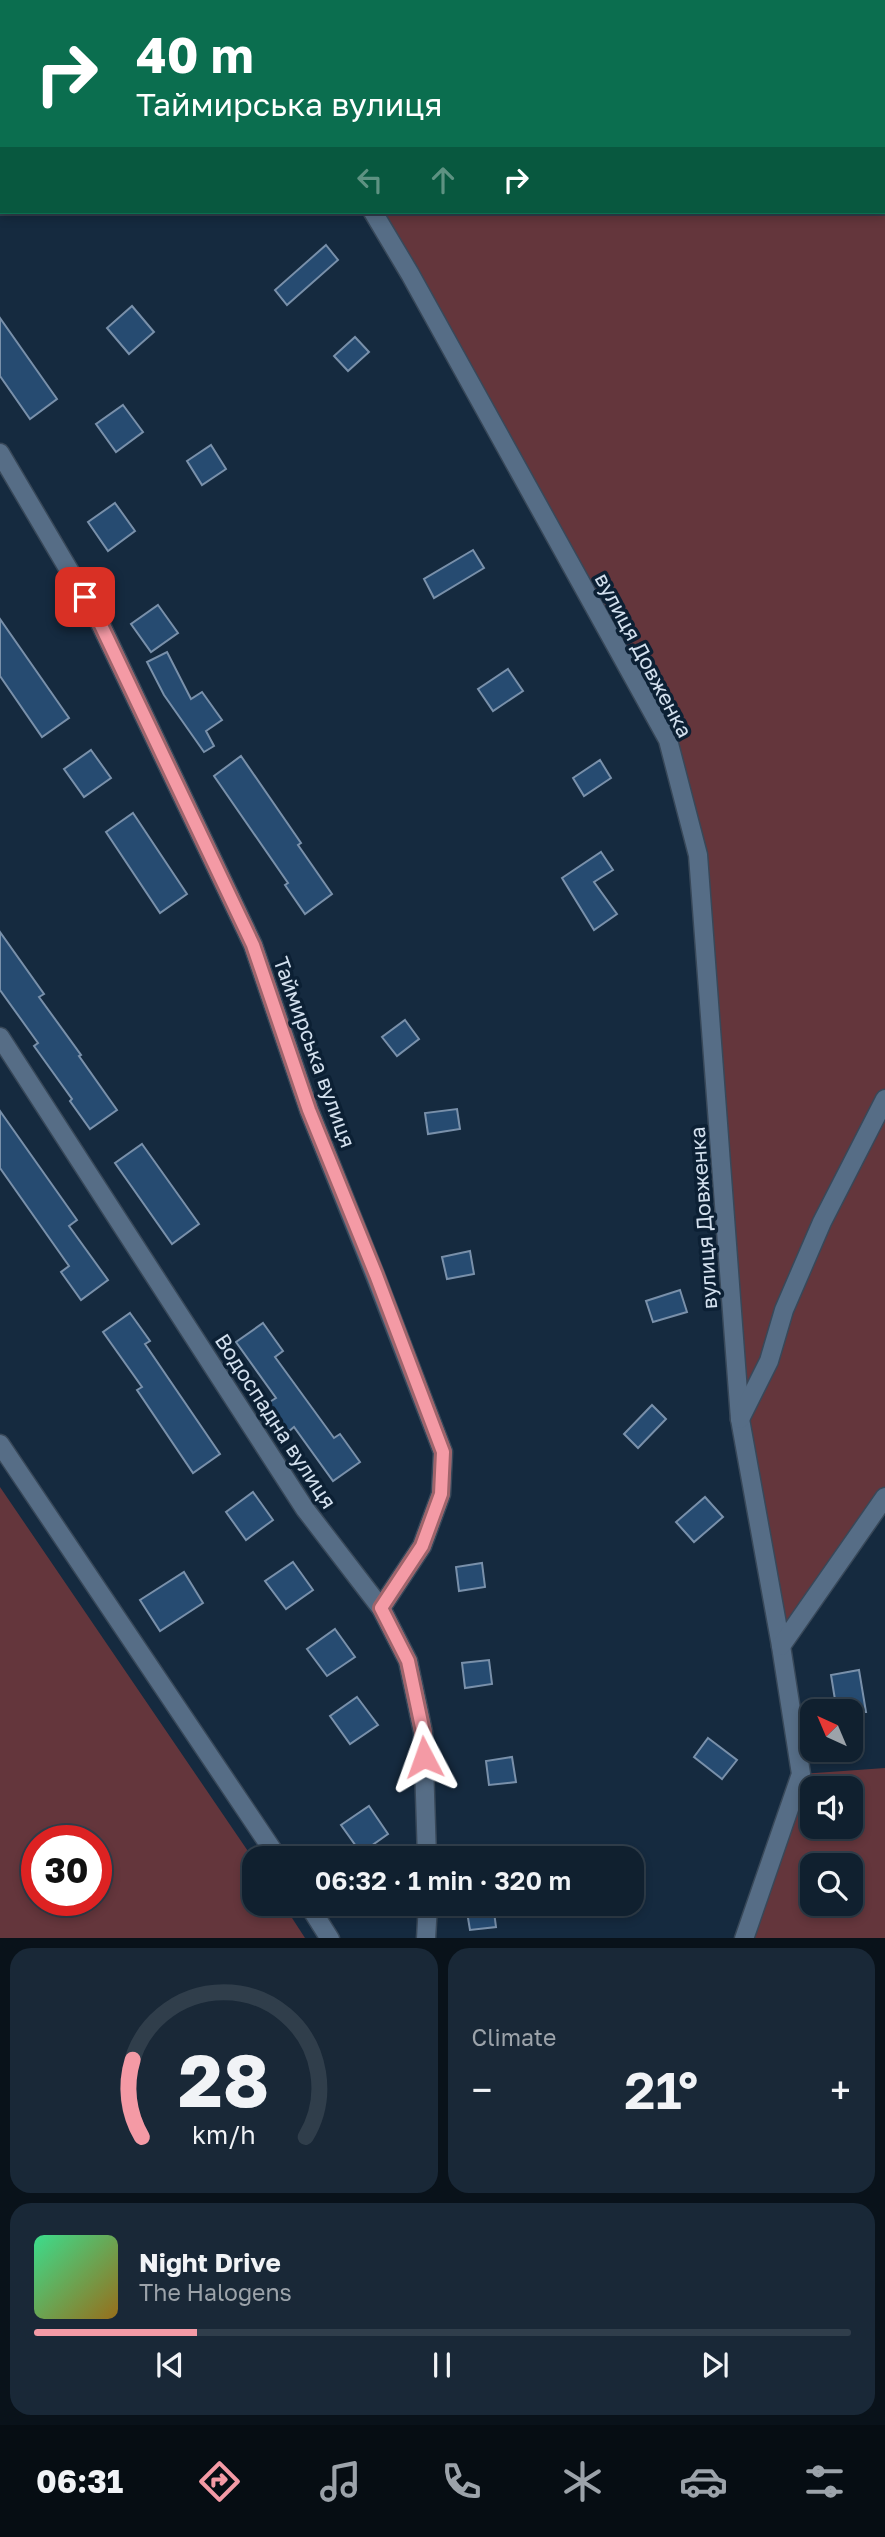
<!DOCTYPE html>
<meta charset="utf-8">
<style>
:root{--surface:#10202f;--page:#192837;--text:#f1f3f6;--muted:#9ca3aa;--line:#303e4b;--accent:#f49aa5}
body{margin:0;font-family:"Golos Text",sans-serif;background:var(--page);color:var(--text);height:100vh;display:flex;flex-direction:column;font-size:26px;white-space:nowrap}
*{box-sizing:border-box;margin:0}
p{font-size:23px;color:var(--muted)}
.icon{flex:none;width:38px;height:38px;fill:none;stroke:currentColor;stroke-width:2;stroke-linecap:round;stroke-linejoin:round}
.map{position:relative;height:1938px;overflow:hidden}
.drawer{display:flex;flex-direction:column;gap:10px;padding:10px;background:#09121a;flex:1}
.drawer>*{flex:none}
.banner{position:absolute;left:0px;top:0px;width:886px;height:214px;box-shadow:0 4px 10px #0003,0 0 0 2px var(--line);background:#0b6e4f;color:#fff;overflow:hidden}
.needle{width:46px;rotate:316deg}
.fabs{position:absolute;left:800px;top:1699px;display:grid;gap:14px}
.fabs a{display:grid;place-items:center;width:63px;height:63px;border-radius:14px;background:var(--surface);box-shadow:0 4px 10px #0003,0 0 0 2px var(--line);font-size:35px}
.speed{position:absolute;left:21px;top:1825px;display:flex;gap:14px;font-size:35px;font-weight:700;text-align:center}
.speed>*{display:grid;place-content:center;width:91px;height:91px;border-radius:50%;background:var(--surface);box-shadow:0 4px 10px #0003,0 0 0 2px var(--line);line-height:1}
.speed .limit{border:10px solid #d22;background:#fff;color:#111}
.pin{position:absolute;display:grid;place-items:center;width:60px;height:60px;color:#fff;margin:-30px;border-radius:14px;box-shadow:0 4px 10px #0006}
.me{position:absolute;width:77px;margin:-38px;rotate:356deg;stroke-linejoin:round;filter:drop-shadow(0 0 5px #0008)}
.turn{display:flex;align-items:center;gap:24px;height:147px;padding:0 21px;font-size:32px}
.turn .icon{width:91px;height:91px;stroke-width:2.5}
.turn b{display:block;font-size:49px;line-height:60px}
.lanes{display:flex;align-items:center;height:66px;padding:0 21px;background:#0003;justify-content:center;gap:35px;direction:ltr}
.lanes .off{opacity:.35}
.big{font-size:52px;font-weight:600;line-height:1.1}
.drawer .widget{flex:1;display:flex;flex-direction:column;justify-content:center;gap:10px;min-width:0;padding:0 24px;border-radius:21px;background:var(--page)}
.drawer .dial{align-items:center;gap:0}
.dial svg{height:182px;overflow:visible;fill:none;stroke:var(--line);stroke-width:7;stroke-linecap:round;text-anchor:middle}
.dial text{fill:var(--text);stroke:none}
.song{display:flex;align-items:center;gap:21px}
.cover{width:84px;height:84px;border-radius:10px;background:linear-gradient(135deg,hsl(150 70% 55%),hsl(40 70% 35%))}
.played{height:7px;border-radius:4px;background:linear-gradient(90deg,var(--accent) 20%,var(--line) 20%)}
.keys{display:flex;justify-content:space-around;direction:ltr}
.heat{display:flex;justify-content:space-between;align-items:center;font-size:38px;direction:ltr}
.drawer .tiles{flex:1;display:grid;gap:10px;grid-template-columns:1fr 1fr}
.widget:last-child{grid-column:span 2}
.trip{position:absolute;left:242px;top:1846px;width:402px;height:70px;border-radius:21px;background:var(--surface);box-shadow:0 4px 10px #0003,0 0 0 2px var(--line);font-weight:600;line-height:70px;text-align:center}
.tabs{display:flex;height:112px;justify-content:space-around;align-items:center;background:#060d13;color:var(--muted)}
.tabs .icon{width:49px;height:49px}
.tabs .current{color:var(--accent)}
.tabs b{font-size:32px;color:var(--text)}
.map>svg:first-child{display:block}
.green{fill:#64363c;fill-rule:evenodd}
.building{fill:#264b71;stroke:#7990aa;stroke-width:2}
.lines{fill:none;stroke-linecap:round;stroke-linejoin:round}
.street-casing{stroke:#384859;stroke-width:21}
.street{stroke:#566d86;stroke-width:18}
.route-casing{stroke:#9f646b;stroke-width:18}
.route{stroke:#f49aa5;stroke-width:12}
.labels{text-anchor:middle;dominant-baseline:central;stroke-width:7;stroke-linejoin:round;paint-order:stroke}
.street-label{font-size:21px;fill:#d3e0ee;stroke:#0c2034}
</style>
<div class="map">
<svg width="885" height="1939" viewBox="0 0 885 1939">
<rect width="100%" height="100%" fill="#152a3f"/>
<g class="green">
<path d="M0 0H885V1497L781 1646 740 1419 698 855 668 740 373 212H884V2H2L0 110Z"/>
<path d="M0 1487 254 1860V1904H283L305 1938H0ZM96 1841V1900H37V1841Z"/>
<path d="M885 1768V1938L744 1939 801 1774ZM812 1788H850V1827H812ZM812 1866H850V1904H812Z"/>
</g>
<g class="building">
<path d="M326 245 338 260 287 305 275 290Z"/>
<path d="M132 306 154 332 129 354 107 328Z"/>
<path d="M0 318 57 399 30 419 0 376Z"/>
<path d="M355 337 369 352 348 371 334 356Z"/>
<path d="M123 405 143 432 116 452 96 424Z"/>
<path d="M211 445 226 469 202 485 187 461Z"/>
<path d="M115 503 135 531 108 551 88 522Z"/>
<path d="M473 550 484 568 434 598 424 579Z"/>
<path d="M158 605 178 633 151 652 131 624Z"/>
<path d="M0 619 69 718 42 737 0 676Z"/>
<path d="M167 652 191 699 202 692 222 720 206 731 214 746 204 752 164 695 147 662Z"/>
<path d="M508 669 523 691 493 711 478 689Z"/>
<path d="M91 750 111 778 84 797 64 769Z"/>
<path d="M241 756 301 843 298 845 332 894 305 914 285 885 288 883 214 776Z"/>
<path d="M600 760 611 778 584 796 573 778Z"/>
<path d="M133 813 187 894 160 913 106 832Z"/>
<path d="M601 852 613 870 594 882 617 914 594 930 562 878Z"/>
<path d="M0 932 44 994 39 997 81 1055 79 1056 117 1110 90 1129 70 1101 72 1099 34 1046 38 1043 0 990Z"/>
<path d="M405 1020 419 1039 397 1056 382 1037Z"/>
<path d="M457 1109 460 1129 428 1134 425 1113Z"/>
<path d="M0 1111 77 1220 69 1226 108 1280 81 1300 61 1272 69 1266 0 1168Z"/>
<path d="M142 1144 199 1224 172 1244 115 1163Z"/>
<path d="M470 1251 474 1274 447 1279 442 1257Z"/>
<path d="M680 1290 687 1312 653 1322 646 1301Z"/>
<path d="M130 1313 150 1341 145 1344 220 1454 193 1473 137 1390 142 1387 103 1332Z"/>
<path d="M263 1323 283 1351 275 1357 334 1438 340 1434 360 1462 333 1481 294 1427 288 1432 268 1403 276 1398 236 1342Z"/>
<path d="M652 1405 666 1419 638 1448 624 1434Z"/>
<path d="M253 1492 273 1520 246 1540 226 1512Z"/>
<path d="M705 1497 723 1517 694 1542 676 1522Z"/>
<path d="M293 1562 313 1590 286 1609 265 1581Z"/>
<path d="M482 1563 485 1587 459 1591 456 1567Z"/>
<path d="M184 1572 203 1603 160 1631 140 1600Z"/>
<path d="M335 1629 355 1657 327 1676 307 1649Z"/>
<path d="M489 1660 492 1684 465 1688 462 1663Z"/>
<path d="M859 1670 866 1712H837L831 1675Z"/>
<path d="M357 1697 378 1725 350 1744 330 1716Z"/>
<path d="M708 1738 737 1760 722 1779 694 1757Z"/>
<path d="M512 1757 516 1782 489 1785 486 1761Z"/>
<path d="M369 1806 388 1834 361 1853 341 1825Z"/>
<path d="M481 1904H493L496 1927 470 1930 466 1906Z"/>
</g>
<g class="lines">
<defs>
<g id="street">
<path d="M0 110 2 109"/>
<path d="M373 212 410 274 668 740 698 855 740 1419 781 1646 801 1774 744 1939"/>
<path d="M0 453 99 621 253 945 309 1110 375 1275 443 1452 441 1494 422 1546 381 1608"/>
<path d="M0 1037 305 1509 381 1608 408 1661 423 1732 427 1858"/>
<path d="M740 1419 769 1361 784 1310 822 1222 885 1099"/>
<path d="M0 1444 278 1858"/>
<path d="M781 1646 885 1497"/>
<path d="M308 1904 330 1939"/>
<path d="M426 1939 428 1904"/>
</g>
</defs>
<use href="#street" class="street-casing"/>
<use href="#street" class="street"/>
</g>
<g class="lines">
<defs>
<path id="route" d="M85 597 99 621 253 945 309 1110 376 1275 443 1452 441 1494 422 1546 381 1608 408 1661 423 1732 424 1757"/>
</defs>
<use href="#route" class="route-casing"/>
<use href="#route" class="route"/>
</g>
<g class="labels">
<g class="street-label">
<text transform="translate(644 655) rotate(62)">вулиця Довженка</text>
<text transform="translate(315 1052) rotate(70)">Таймирська вулиця</text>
<text transform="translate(703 1218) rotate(-94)">вулиця Довженка</text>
<text transform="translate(276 1421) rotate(57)">Водоспадна вулиця</text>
</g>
</g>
</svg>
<div class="fabs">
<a><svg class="needle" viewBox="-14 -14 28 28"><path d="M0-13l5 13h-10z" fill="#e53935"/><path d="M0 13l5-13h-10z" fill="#9ca3aa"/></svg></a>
<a><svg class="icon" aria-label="sound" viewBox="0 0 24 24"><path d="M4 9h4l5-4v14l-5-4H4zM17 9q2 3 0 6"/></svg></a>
<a><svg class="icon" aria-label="search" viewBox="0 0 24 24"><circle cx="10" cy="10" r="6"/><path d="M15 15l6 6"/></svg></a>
</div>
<div class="speed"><div class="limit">30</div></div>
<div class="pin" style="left:85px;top:597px;background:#d93025"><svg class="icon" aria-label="arrive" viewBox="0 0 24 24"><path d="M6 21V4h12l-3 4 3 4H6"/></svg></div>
<svg class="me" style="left:424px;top:1757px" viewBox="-20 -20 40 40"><path d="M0-17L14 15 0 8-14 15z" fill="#f49aa5" stroke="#fff" stroke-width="4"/></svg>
<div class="trip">06:32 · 1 min · 320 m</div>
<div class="banner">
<div class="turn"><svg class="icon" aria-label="right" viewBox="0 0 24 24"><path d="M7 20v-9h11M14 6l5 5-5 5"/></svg><div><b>40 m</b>Таймирська вулиця</div></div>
<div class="lanes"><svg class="icon off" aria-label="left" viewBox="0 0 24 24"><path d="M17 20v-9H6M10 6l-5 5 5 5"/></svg><svg class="icon off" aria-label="ahead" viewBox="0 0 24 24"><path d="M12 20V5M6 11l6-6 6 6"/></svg><svg class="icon" aria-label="right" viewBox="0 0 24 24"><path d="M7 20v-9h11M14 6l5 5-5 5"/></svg></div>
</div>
</div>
<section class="drawer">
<div class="tiles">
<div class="widget dial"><svg viewBox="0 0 100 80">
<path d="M14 69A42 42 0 1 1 86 69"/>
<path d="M14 69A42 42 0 0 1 10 35" stroke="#f49aa5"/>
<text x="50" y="56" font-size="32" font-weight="700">28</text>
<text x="50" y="72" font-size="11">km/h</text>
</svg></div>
<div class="widget"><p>Climate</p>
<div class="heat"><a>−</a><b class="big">21°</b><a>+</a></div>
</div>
<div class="widget">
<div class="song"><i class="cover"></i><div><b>Night Drive</b><p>The Halogens</p></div></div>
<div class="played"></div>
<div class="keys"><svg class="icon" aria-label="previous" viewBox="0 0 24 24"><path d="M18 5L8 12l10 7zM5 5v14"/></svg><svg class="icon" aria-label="pause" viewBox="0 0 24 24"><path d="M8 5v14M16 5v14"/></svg><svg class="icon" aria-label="next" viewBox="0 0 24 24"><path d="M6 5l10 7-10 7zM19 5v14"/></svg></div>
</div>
</div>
</section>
<nav class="tabs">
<b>06:31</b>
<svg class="icon current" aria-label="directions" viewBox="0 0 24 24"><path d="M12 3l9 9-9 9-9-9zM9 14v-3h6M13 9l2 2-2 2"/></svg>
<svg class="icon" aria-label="music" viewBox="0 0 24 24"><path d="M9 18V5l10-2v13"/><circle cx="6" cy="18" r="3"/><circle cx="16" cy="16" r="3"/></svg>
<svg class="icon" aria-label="phone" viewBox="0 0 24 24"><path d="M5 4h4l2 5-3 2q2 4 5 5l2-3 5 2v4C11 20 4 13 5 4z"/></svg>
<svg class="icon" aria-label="climate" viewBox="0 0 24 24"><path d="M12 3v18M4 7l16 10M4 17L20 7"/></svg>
<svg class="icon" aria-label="car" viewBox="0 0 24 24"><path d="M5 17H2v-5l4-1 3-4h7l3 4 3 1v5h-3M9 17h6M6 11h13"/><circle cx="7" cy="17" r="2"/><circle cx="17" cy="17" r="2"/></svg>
<svg class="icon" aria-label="filters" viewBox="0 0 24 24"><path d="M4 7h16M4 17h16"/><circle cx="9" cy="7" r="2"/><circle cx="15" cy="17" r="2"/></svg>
</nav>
